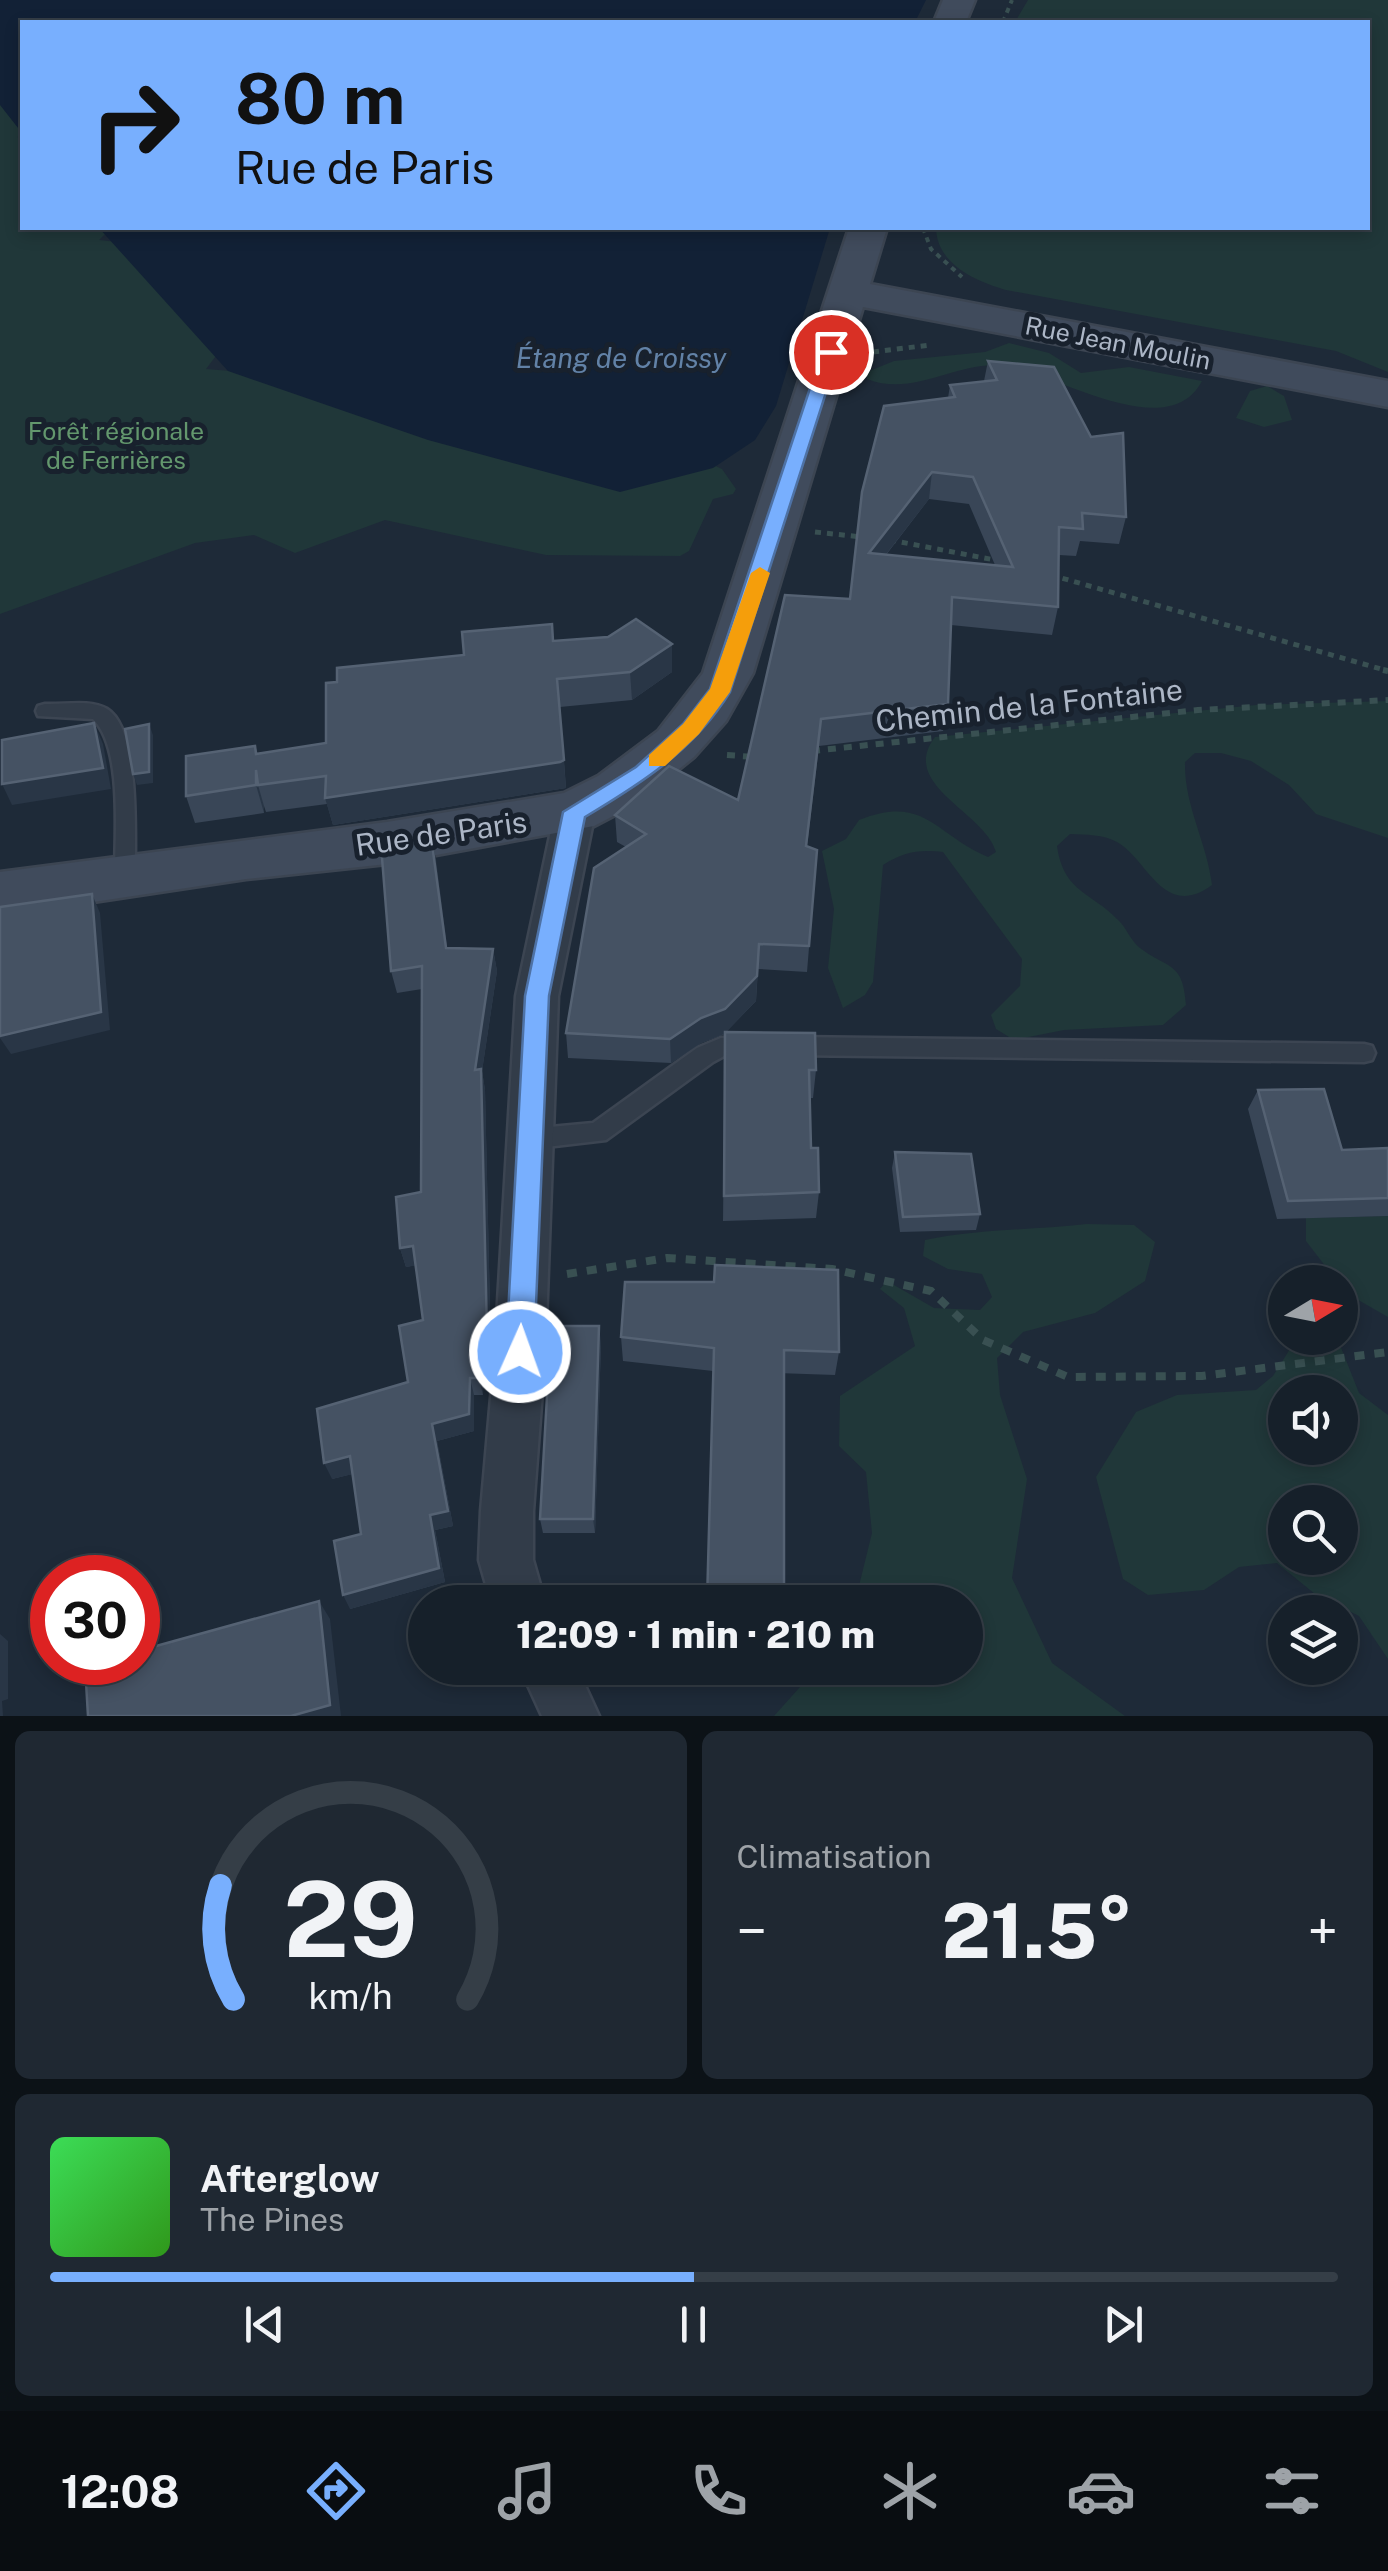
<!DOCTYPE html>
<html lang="fr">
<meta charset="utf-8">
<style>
:root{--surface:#16202a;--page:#1f2832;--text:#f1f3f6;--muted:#9ea3a8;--line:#353e47;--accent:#78affe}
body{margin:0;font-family:"Public Sans",sans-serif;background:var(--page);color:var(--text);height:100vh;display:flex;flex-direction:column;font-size:38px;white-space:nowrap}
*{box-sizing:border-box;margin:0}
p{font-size:32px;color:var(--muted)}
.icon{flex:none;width:55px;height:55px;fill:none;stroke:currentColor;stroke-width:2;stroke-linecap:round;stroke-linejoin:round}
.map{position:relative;height:1716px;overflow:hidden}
.side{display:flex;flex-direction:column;gap:15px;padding:15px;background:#0c1217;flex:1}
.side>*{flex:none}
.hud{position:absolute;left:20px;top:20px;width:1350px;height:210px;border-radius:0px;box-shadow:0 5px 15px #0003,0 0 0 2px var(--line);background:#78affe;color:#111;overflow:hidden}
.needle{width:65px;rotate:80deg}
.controls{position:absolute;left:1268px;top:1265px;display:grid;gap:20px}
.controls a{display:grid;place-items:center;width:90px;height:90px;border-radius:50%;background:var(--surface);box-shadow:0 5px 15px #0003,0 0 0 2px var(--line);font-size:50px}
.speed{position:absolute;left:30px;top:1555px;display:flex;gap:20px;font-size:50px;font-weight:700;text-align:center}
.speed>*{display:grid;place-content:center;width:130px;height:130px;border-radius:50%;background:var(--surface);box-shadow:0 5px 15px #0003,0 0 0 2px var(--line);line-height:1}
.speed .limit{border:15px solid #d22;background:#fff;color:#111}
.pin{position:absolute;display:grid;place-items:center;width:85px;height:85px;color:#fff;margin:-42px;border:5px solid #fff;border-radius:50%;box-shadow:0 2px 10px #0007}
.me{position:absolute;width:110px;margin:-55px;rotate:2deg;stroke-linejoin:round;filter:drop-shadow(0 0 8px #0008)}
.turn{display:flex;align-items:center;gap:35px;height:210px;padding:0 50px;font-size:45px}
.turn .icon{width:130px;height:130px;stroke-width:2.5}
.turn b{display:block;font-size:70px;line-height:85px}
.big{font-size:75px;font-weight:800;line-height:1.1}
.side .card{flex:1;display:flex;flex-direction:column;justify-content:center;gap:15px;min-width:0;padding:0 35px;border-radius:15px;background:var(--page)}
.side .dial{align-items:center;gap:0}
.dial svg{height:260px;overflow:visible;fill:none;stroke:var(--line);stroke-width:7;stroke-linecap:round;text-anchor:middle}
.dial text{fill:var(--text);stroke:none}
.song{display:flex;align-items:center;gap:30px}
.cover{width:120px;height:120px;border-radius:15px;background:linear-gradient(135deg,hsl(130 70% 55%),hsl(110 70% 35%))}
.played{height:10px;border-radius:5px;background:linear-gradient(90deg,var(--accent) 50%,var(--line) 50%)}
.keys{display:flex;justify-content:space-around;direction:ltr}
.heat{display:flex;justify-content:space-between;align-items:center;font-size:55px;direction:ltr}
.side .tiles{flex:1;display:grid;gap:15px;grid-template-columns:1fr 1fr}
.card:last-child{grid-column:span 2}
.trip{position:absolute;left:408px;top:1585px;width:575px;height:100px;border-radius:50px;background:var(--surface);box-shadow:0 5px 15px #0003,0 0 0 2px var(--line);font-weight:800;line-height:100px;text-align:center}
.dock{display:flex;height:160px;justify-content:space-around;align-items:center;background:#090d11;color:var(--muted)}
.dock .icon{width:70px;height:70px}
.dock .selected{color:var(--accent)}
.dock b{font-size:45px;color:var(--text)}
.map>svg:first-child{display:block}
.green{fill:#203739;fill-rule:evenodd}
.water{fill:#122136}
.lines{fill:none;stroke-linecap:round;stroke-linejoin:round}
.lane-casing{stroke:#3c4552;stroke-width:5}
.street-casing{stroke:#3c4552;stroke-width:5}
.secondary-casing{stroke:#3c4552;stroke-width:5}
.path-far3{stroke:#395052;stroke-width:4;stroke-dasharray:5 5;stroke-linecap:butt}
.path-far2{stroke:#395052;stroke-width:5;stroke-dasharray:6 6;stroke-linecap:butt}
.path-far1{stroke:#395052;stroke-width:6;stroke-dasharray:8 8;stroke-linecap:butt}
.path{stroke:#395052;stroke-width:8;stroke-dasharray:10 10;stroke-linecap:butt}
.lane{fill:#323c49;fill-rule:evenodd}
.street{fill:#323c49;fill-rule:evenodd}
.secondary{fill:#404b5c;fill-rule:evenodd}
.wall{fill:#394657;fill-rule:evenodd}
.shaded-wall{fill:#293646}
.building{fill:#455263;stroke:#556273;stroke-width:2.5;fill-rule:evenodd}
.route{fill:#78affe;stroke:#4e72a5;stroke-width:2.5}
.slow{fill:#f59e0b}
.labels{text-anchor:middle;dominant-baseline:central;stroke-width:10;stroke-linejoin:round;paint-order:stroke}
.far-street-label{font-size:25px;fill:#acb6c6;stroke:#18212d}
.far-park-label{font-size:25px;fill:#63976d;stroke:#18212d}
.far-water-label{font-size:28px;font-style:italic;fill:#6282a7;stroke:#18212d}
.street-label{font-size:30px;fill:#acb6c6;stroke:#18212d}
</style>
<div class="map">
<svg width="1388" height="1716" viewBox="0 0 1388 1716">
<rect width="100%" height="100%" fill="#1e2a38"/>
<g class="green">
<path d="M1028 0H1388V372L1336 351 1006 290C975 281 937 264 936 228H1368V22H1015Z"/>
<path d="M0 84 22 111V135L17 137 22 139V228H111L99 240 137 244 225 344 206 369 268 374 711 464 722 469 736 489 733 494 713 499 689 551 680 556 546 555 385 520 295 553 254 535 195 543 0 614Z"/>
<path d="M1009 343 1049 353 1081 373 1129 367 1202 381C1168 446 1057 373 1004 366 957 360 915 398 867 379V372L894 361 985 352Z"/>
<path d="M1267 386 1284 396 1292 420 1264 427 1236 418 1250 391Z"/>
<path d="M1388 701V838L1316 814 1289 785 1251 761 1221 753H1195L1185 762C1184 806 1207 842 1212 885 1163 921 1147 858 1117 842 1103 834 1086 835 1070 834L1057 846C1064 894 1092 891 1121 923 1127 930 1132 942 1140 948 1169 970 1183 961 1186 1005L1163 1025 1064 1030 1014 1040 996 1029 991 1015 1020 986 1022 959 943 852C919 849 903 852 883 865L873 982 865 995 843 1008 828 968 834 909 822 851 846 839 859 820C925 794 934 834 988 857L996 852C985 812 898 785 935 737L1256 705Z"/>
<path d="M1388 1216V1317L1346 1293 1306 1241V1218Z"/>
<path d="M1087 1224 1134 1225 1155 1242 1145 1281 1095 1313 1023 1332 997 1358 1000 1395 1027 1479 1012 1578 1052 1663 1125 1716H774L817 1668H965V1602H855L872 1533 866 1472 839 1446 840 1396 915 1346 904 1308 880 1289 887 1281 934 1308 980 1310 992 1297 982 1274 948 1269 923 1256 925 1240C979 1229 1033 1230 1087 1224Z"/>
<path d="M1307 1338H1332L1340 1345 1359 1393 1388 1415V1659L1359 1616 1315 1594 1277 1563 1239 1567 1204 1590 1148 1595 1123 1579 1096 1477 1136 1412 1177 1395 1256 1390 1273 1376 1295 1341ZM1340 1392V1448H1285V1392ZM1340 1502V1558H1285V1502Z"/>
</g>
<g class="water">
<path d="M0 0H926L915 22H22V133L0 105Z"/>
<path d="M99 228H830L776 406 755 440 713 468 620 492 428 440 228 371Z"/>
</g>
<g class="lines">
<defs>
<g id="lane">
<path d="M45 704C64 705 90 699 107 709 141 730 134 839 135 875L132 881H118L115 875C115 835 123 748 93 719L38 716 36 711 38 706Z"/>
<path d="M747 1037 755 1039 758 1046 755 1053 724 1056 713 1062 606 1140 529 1149 521 1146 518 1139 521 1132 529 1129 593 1123 697 1048 721 1038Z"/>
<path d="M791 1037 1364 1044 1372 1046 1375 1053 1372 1060 1364 1062 791 1055 783 1053 780 1046 783 1039Z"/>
</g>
<g id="street">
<path d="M575 797 589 801 595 812 558 996 545 1352 533 1511V1560L545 1602H491L479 1560 481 1511 495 1352 516 996 555 812 561 801Z"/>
<path d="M520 1668H577L599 1716H542Z"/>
</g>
<g id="secondary">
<path d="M943 0H975L966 22H934Z"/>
<path d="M849 228H887L870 284 1388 381V407L863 307 753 673 726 721 694 757 636 804 594 826 387 864 246 879 0 916V872L387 822 564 793 598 776 658 731 703 673Z"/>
</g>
</defs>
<use href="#lane" class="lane-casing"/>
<use href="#street" class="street-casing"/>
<use href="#secondary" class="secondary-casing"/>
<g class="path-far3">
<path d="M1003 22 1012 0"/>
<path d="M923 228 931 249 962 277"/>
</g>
<g class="path-far2">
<path d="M873 352 930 345"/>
<path d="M815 532 862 537"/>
<path d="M890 540 1000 561"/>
<path d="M1051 575 1388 671"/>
</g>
<g class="path-far1">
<path d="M1383 670 1388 671"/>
<path d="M812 751 1198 710 1388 700"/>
<path d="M727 755 755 757"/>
</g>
<path class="path" d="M567 1274 667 1258 832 1269 931 1291 983 1340 1068 1377 1202 1376 1388 1352"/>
<use href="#lane" class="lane"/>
<use href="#street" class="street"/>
<use href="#secondary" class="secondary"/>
</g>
<g class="wall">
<path d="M988 361 1126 517 1119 544 1080 541 1076 556 1059 555 1058 607 1052 635 951 625 948 704 943 731 819 746 807 847 817 850 807 972 758 969 756 1001 726 1032 816 1070 813 1098H810L811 1148 819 1192 816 1218 723 1221 725 1034 701 1043 671 1063 568 1058 566 1033 626 847 617 842 615 815 738 800 850 599 948 398 950 385 984 381ZM929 499 969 504 995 565 886 555Z"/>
<path d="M553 641 672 644V672L632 700 560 707 566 788 333 825 327 804 266 812 264 806V813L195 823 186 796 255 746 258 754 326 743 337 682Z"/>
<path d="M431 836 447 948 493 949 497 971 482 1071 485 1090 491 1352H484L483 1395H474V1431L437 1441 453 1526 435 1530 445 1582 350 1609 361 1534 352 1474 332 1479 408 1382 423 1320 416 1265 406 1267 400 1248 421 1192 422 989 397 993 391 971Z"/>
<path d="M1258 1090 1342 1150 1388 1148V1216L1277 1219 1248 1109Z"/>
<path d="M895 1152 980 1214 976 1230 900 1232 892 1168Z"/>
<path d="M621 1337 839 1352 835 1375 713 1371 623 1361Z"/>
<path d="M601 1343 595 1533H543L540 1519Z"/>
</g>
<g class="shaded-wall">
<path d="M932 472 929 499 866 580 869 553Z"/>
<path d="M672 644V672L632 700 630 672Z"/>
<path d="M557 679 566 788 333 825 325 798Z"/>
<path d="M94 723 103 744 111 789 12 805 2 784Z"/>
<path d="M149 724 153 735V783L137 785 133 774Z"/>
<path d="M256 770 258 785 264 806V813L256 785Z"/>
<path d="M431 836 436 859 450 970 446 948Z"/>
<path d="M92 894 100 913 110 1030 11 1054 0 1038V1017Z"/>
<path d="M759 944 756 1001 724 1034 701 1043 671 1063 670 1039 701 1018Z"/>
<path d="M493 949 497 971 482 1071 485 1090 491 1352 487 1334 475 1070Z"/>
<path d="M413 1246 419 1265 406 1267 400 1248Z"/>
<path d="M599 1326 601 1343 595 1533 593 1519Z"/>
<path d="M479 1334 484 1352 483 1395 479 1378Z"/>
<path d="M470 1378 474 1395V1431L437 1441 453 1526 435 1530 445 1582 350 1609 343 1595 430 1515 432 1424Z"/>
<path d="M350 1456 357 1473 332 1479 324 1463Z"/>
<path d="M319 1601 330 1619 341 1716H291Z"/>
<path d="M0 1634 8 1641V1699L2 1701 3 1716H0Z"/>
</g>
<g class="building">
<path d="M988 361 1054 367 1091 437 1123 433 1126 517 1082 513 1083 529 1059 527 1058 607 952 597 948 704 821 719 806 846 817 850 809 946 759 944 757 976 725 1009 701 1018 670 1039 566 1033 594 868 646 834 615 815 669 766 738 800 785 595 850 599 862 492 884 406 955 397 950 385 997 380ZM932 472 973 477 1013 567 869 553Z"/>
<path d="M636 619 672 644 630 672 557 679 564 760 560 762 325 798 326 776 258 785 256 770V785L186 796V756L255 746 256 754 326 743V683L337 682V668L464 655 462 632 552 624 553 641 608 637Z"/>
<path d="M94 723 103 768 2 784V740Z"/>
<path d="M149 724V772L133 774 125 729Z"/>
<path d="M431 836 446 948 493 949 475 1070 481 1069 487 1334H479V1378H470L469 1414 432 1424 448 1511 430 1515 439 1568 343 1595 334 1541 361 1534 350 1456 324 1463 317 1409 408 1382 399 1326 423 1320 413 1246 400 1248 396 1197 421 1192 422 966 391 971 381 845Z"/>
<path d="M92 894 101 1012 0 1036V907Z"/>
<path d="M725 1032 815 1033 816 1070H809L811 1148H818L819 1192 724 1196Z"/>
<path d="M1324 1089 1342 1150 1388 1148V1198L1288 1201 1258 1090Z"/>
<path d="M895 1152 971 1154 980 1214 903 1217Z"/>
<path d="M715 1265 838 1270 839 1352 784 1350V1602H707L714 1348 621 1337 625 1282H714Z"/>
<path d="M551 1326H599L593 1519H540Z"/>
<path d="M319 1601 330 1705 291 1716H88L85 1665 95 1662H138V1651Z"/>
</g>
<path class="route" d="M831 346 839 352 730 692C694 750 642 783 585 817L549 996 534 1352 530 1362 520 1366 510 1362 506 1352 525 996 563 812 636 767 683 724 710 689 822 352Z"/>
<path class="slow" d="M760 567 770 573 730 692 699 734 665 766H649V755L683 724 710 689 751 573Z"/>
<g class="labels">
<g class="far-street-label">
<text transform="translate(1118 343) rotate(11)">Rue Jean Moulin</text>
</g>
<g class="far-park-label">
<text x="116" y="431">Forêt régionale<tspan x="116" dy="29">de Ferrières</tspan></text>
</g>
<g class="far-water-label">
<text x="621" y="357">Étang de Croissy</text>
</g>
<g class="street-label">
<text transform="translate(1029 705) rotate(-6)">Chemin de la Fontaine</text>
<text transform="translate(441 833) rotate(-8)">Rue de Paris</text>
</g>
</g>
</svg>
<div class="controls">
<a><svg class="needle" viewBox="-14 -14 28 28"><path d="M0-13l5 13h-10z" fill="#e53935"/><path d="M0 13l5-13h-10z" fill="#9ea3a8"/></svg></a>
<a><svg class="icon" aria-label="sound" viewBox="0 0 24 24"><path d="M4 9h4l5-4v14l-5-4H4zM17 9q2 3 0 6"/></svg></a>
<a><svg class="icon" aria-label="search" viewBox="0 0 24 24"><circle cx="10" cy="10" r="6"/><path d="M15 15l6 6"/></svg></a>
<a><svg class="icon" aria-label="layers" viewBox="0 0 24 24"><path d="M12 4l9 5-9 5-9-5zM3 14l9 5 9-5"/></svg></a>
</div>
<div class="speed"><div class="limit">30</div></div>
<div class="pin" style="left:831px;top:352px;background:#d93025"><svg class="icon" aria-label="arrive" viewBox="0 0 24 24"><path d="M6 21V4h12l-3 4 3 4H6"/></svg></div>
<svg class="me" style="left:520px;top:1352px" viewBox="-20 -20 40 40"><circle r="17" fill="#78affe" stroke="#fff" stroke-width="3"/><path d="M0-11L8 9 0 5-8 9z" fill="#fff"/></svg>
<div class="trip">12:09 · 1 min · 210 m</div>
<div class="hud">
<div class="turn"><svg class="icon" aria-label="right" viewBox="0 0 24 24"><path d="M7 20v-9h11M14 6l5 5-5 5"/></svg><div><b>80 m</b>Rue de Paris</div></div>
</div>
</div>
<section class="side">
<div class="tiles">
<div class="card dial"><svg viewBox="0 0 100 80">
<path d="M14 69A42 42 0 1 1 86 69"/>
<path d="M14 69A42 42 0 0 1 10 34" stroke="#78affe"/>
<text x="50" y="56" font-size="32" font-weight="700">29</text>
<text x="50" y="72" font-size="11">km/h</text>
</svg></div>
<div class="card"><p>Climatisation</p>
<div class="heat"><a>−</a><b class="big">21.5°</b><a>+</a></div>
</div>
<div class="card">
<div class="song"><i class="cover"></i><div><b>Afterglow</b><p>The Pines</p></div></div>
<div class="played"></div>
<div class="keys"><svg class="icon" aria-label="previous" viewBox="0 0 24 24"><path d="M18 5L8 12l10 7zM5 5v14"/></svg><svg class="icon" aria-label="pause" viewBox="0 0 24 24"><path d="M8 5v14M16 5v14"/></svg><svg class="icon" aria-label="next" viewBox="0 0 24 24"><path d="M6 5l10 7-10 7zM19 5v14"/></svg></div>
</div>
</div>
</section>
<nav class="dock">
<b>12:08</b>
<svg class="icon selected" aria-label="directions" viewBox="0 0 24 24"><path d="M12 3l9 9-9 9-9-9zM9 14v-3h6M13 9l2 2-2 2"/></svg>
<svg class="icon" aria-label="music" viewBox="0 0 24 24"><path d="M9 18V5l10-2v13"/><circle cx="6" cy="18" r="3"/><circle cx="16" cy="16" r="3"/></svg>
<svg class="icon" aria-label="phone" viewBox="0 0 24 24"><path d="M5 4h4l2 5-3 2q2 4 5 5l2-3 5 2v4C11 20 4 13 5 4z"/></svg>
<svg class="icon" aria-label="climate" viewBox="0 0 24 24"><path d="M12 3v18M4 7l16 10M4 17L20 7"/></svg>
<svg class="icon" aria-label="car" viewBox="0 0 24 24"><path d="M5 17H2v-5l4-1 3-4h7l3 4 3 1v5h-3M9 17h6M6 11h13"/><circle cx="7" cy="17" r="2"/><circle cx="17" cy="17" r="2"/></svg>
<svg class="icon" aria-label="filters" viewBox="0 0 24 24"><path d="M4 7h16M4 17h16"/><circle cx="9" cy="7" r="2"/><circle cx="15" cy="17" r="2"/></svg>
</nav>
